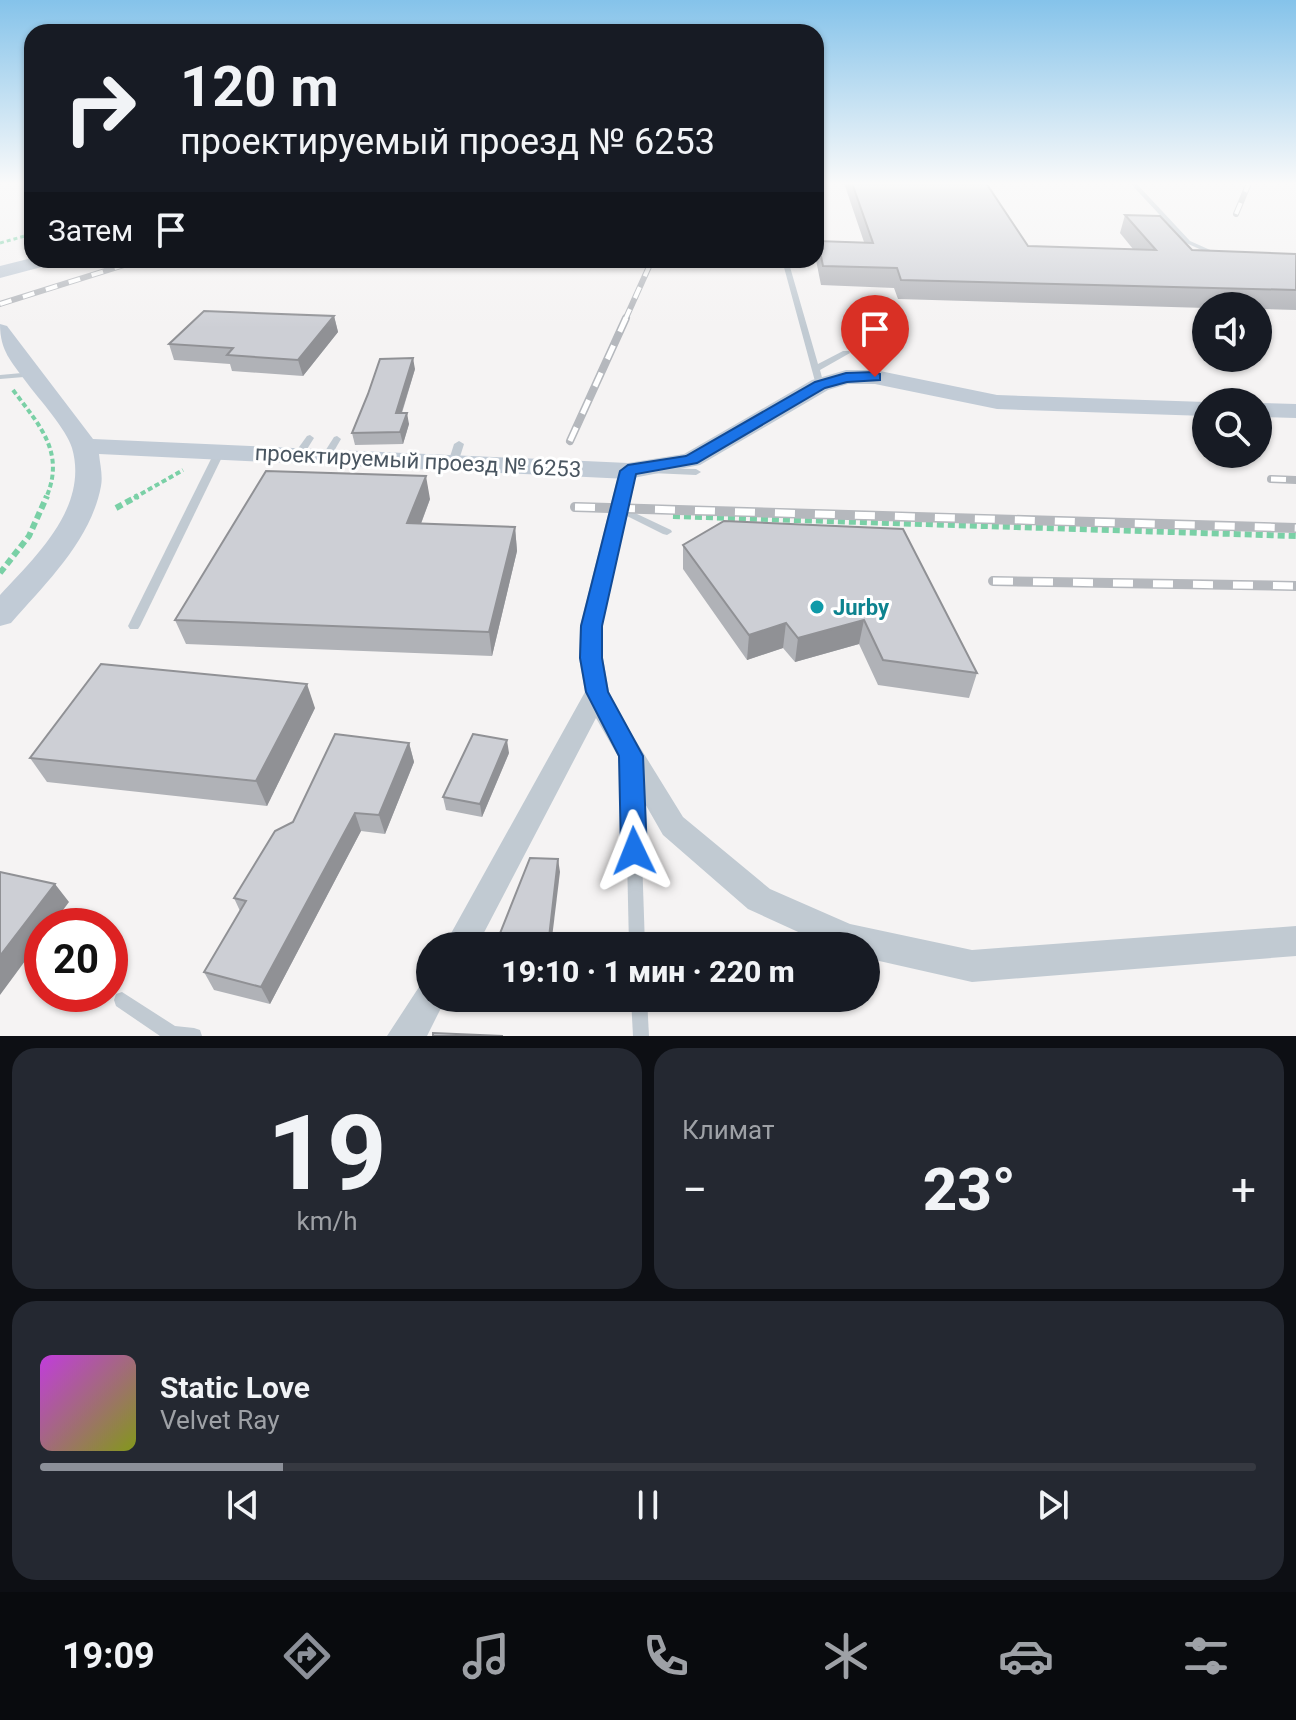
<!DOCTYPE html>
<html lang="ru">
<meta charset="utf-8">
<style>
:root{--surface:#171b24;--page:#242831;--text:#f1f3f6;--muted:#9ea1a6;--line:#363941;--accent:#8c9099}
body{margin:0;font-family:Roboto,sans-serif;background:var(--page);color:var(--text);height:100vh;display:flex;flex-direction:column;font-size:30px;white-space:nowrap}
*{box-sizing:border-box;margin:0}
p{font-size:26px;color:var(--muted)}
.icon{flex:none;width:44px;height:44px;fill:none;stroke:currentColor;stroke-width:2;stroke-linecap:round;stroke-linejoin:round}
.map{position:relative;height:1036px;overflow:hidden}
.panel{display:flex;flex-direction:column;gap:12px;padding:12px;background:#0d0f14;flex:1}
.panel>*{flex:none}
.hud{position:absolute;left:24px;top:24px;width:800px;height:244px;border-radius:24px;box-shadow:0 2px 6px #0004;background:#171b24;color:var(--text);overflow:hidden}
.tools{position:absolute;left:1192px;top:292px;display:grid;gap:16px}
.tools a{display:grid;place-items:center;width:80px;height:80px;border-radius:50%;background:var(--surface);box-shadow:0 2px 6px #0004;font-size:40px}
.speed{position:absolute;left:24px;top:908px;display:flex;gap:16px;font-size:40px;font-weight:700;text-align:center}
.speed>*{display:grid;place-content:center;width:104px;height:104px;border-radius:50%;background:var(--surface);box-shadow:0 2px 6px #0004;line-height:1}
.speed .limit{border:12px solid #d22;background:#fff;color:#111}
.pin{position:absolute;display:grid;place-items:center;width:68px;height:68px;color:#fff;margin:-82px -34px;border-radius:50% 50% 50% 0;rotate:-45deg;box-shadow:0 0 8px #0007}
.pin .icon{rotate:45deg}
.me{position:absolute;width:88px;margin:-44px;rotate:358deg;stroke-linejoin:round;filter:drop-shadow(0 0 6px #0008)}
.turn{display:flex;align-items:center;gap:28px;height:168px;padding:0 24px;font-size:36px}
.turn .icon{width:104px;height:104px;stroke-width:2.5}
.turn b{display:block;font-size:56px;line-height:68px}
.then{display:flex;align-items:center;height:76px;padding:0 24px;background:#0003;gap:16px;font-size:30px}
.big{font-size:60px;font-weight:800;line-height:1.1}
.panel .widget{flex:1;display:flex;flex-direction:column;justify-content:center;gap:12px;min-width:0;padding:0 28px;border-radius:24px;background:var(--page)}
.panel .dial{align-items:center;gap:0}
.dial b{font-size:104px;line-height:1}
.song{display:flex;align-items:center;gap:24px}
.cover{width:96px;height:96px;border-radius:12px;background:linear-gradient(135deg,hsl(290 70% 55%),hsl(70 70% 35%))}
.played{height:8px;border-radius:4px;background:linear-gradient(90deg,var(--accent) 20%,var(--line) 20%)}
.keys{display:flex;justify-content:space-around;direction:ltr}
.heat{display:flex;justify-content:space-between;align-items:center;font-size:44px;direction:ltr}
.panel .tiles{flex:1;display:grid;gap:12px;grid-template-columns:1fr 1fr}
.widget:last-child{grid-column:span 2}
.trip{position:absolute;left:416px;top:932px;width:464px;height:80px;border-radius:40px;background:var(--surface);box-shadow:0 2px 6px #0004;font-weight:800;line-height:80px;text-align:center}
.tabs{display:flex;height:128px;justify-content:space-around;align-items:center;background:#090b0e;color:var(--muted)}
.tabs .icon{width:56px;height:56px}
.tabs .on{color:var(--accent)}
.tabs b{font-size:36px;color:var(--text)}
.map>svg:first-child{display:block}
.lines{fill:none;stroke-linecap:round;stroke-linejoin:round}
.path-far2{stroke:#7ad0a6;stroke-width:3;stroke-dasharray:4 3;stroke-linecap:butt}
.path-far1{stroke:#7ad0a6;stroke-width:4;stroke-dasharray:5 3;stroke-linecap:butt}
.path{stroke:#7ad0a6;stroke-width:6;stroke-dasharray:7 4;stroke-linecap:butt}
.lane{fill:#c1cad2;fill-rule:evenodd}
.street{fill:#c1cad2;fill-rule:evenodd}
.secondary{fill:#c1cbd6;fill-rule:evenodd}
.rail-far2-casing{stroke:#b5b8bd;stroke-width:6}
.rail-far1-casing{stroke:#b5b8bd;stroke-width:8}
.rail-casing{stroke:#b5b8bd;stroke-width:10}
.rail-far2{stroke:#fff;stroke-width:4;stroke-dasharray:12;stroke-linecap:butt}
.rail-far1{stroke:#fff;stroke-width:5;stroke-dasharray:15;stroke-linecap:butt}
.rail{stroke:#fff;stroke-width:7;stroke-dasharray:20;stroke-linecap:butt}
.wall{fill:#b0b2b7}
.shaded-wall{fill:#909195}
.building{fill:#cdcfd5;stroke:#909195;stroke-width:2}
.route{fill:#1a73e8;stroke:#114b97;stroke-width:2}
.culture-dot{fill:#0f9aa8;stroke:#fff;stroke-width:3}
.labels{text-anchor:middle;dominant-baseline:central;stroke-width:6;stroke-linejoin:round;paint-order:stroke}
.street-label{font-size:22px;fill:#4a5661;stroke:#fff}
.culture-label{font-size:22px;font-weight:bold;fill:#0d838f;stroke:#fff;text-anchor:start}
</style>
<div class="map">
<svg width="1296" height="1036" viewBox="0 0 1296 1036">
<rect width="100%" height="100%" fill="#f5f3f3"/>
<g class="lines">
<path class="path-far2" d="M0 243 32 234"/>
<g class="path-far1">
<path d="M13 390C39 425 66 452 46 498"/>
<path d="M134 498 183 470"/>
</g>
<g class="path">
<path d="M116 508 138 496"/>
<path d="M673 516 1296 536"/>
<path d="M0 573 29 536 47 496"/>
</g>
<g class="lane">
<path d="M1130 183H1136L1190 241 1217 253V255H1213L1186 243Z"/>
<path d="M782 260H788L818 364 843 351H849L850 353 820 370 824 385 823 387H820L816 385Z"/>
<path d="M33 372H36V376L0 379V375Z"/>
<path d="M310 435 314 438 304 454 302 456H296L294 454 307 436Z"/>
<path d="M337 436 341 439 330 458 327 459 324 458 322 456 334 437Z"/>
<path d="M459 441 464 444 458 463 453 466 450 465 448 463 454 444Z"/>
<path d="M220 448 225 451 140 626 138 629H130L128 626 215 451Z"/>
<path d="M654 468 696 469 701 472 696 475 651 473 649 471Z"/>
<path d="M618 505 671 530 672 532 667 535 663 534 615 510 613 508Z"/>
<path d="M632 762 637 764 639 768 645 946H629L625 768 627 764Z"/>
<path d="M122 992 175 1026 194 1028 200 1030 202 1036H160L116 1006 114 1000 116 994Z"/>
<path d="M631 998H647L649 1036H633Z"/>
</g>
<g class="street">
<path d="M628 465 637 471 602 626 603 658 609 692 620 715 683 817 770 889 850 924 972 950 1296 926V956L972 982 866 958V946H829L748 909 663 835 596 718 477 946H444L585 692 579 658 580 626 619 471Z"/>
<path d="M430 982V998H446L427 1036H387L419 987Z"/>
</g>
<g class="secondary">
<path d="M32 258 55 260 53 264 0 278V266Z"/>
<path d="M0 324 7 326 93 439 628 463 684 454 812 380 846 370H875L997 395 1206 402V416L997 409 875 384H848L828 390 700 465 628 479 99 454C100 464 103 476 101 486 91 540 46 583 11 623L0 626V595C36 556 89 507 72 448 67 430 39 399 27 383 11 361 0 351 0 324Z"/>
<path d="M1258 403 1296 404V418L1258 417Z"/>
</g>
<defs>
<g id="rail-far2">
<path d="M1236 214 1249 183"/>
<path d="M0 304 140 260"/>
<path d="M625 320 652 260"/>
</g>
<g id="rail-far1">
<path d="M570 441 626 318"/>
<path d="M1271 479 1296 480"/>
</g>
<g id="rail">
<path d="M575 507 1296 528"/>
<path d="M993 581 1296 586"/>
</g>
</defs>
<use href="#rail-far2" class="rail-far2-casing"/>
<use href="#rail-far1" class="rail-far1-casing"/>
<use href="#rail" class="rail-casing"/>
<use href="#rail-far2" class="rail-far2"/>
<use href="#rail-far1" class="rail-far1"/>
<use href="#rail" class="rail"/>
</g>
<g class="wall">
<path d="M844 183H986L1028 246 1133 249 1120 233 1125 215 1192 250 1296 254V310L1258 309V306H1206V308L898 299 894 288 821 285 816 260 818 241 864 242Z"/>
<path d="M334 316 338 332 303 376 232 371 230 364 174 360 169 344Z"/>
<path d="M415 369 402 413 409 424 403 444 355 445 352 433Z"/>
<path d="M430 499 421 524 515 527 517 551 492 656 186 644 175 620Z"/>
<path d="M724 521 977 673 969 698 878 685 859 644 795 662 783 648 747 660 683 569V545Z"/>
<path d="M315 708 267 806 47 782 30 758Z"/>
<path d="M409 743 414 762 385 834 361 831 270 1004 214 990 204 972 240 911 234 898 293 822Z"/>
<path d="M509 753 482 817 446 810 443 797Z"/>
</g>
<g class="shaded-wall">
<path d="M334 316 338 332 303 376 298 360Z"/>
<path d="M413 358 415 369 398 424 396 413Z"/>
<path d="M407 413 409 424 403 444 400 432Z"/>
<path d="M426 476 430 499 412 547 407 523Z"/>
<path d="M515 527 517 551 492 656 489 632Z"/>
<path d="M864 620 859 644 795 662 798 638Z"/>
<path d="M786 623 783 648 747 660 749 635Z"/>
<path d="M307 684 315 708 267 806 256 781Z"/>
<path d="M507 740 509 753 482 817 480 804Z"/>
<path d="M409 743 414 762 385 834 379 815Z"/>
<path d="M355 813 361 831 270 1004 261 987Z"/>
<path d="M558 859 560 872 551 946H548Z"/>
<path d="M55 884 69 902 51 926H42V938L0 995V956Z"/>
</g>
<g class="building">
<path d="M852 183H986L1028 246 1156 250 1125 215 1160 216 1192 250 1296 254V290L901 280 897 268 823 266 818 241 873 243Z"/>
<path d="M204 311 334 316 298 360 227 355 233 348 169 344Z"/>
<path d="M413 358 396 413H407L400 432 352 433 368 394 380 359Z"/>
<path d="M266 471 426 476 407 523 515 527 489 632 175 620Z"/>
<path d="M724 521 903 529 977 673 883 660 864 620 798 638 786 623 749 635 683 545Z"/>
<path d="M101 664 307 684 256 781 30 758Z"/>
<path d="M335 734 409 743 379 815 355 813 261 987 204 972 246 901 234 898 275 831 293 822Z"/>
<path d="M473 734 507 740 480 804 443 797Z"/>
<path d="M530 858 558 859 548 946H495Z"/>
<path d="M0 872 55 884 0 956Z"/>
<path d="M433 1033 503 1036H433Z"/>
</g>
<linearGradient id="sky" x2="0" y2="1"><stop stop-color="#85c3ea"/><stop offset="0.56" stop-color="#fafafa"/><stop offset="1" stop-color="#fafafa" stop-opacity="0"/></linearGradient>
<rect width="1296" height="328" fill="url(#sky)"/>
<path class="route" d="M875 372 880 374V380L847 382 825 388 697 463 636 474 602 626V658L608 692 643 756 647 851 643 859 634 863 625 859 621 851 619 756 586 692 580 658 581 626 620 471 628 465 686 456 815 382 846 373Z"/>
<circle class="culture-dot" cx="817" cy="607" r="8"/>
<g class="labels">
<g class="street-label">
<text transform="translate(418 461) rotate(3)">проектируемый проезд № 6253</text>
</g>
<g class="culture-label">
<text x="833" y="607">Jurby</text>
</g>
</g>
</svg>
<div class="tools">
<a><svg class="icon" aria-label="sound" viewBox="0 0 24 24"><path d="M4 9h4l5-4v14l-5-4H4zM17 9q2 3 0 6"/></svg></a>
<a><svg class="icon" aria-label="search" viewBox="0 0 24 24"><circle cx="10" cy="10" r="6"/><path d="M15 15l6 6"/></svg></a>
</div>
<div class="speed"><div class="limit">20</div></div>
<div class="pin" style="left:875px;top:377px;background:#d93025"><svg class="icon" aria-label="arrive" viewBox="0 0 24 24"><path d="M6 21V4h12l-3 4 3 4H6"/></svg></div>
<svg class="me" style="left:634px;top:851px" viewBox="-20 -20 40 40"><path d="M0-17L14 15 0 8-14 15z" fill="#1a73e8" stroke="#fff" stroke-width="4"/></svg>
<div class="trip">19:10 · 1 мин · 220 m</div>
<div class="hud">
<div class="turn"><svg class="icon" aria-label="right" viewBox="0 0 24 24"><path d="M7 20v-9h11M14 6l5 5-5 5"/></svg><div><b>120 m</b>проектируемый проезд № 6253</div></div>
<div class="then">Затем<svg class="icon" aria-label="arrive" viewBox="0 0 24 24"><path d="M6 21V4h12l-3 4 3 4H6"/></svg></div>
</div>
</div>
<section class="panel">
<div class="tiles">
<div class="widget dial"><b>19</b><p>km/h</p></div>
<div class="widget"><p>Климат</p>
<div class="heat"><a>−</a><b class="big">23°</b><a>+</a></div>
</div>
<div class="widget">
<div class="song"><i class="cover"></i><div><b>Static Love</b><p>Velvet Ray</p></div></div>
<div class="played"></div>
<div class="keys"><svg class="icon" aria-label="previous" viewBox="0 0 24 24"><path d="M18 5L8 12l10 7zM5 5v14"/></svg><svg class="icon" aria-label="pause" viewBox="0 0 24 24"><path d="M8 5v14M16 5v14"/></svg><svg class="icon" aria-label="next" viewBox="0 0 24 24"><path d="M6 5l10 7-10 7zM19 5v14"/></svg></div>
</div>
</div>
</section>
<nav class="tabs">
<b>19:09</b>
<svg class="icon on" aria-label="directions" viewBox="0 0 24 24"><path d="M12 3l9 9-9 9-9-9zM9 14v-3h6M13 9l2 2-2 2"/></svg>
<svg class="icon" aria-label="music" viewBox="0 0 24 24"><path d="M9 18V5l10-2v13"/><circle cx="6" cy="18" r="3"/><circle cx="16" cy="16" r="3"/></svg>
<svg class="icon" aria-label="phone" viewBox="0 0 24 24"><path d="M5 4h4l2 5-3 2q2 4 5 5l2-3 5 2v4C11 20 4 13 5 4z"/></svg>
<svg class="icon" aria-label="climate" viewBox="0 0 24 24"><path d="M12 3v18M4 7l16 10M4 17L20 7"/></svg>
<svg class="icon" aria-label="car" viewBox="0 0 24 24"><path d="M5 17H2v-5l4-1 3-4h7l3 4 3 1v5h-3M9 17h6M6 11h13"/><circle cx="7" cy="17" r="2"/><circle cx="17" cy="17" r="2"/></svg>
<svg class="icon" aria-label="filters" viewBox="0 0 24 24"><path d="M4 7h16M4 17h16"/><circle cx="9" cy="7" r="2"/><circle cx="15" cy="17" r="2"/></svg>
</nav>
